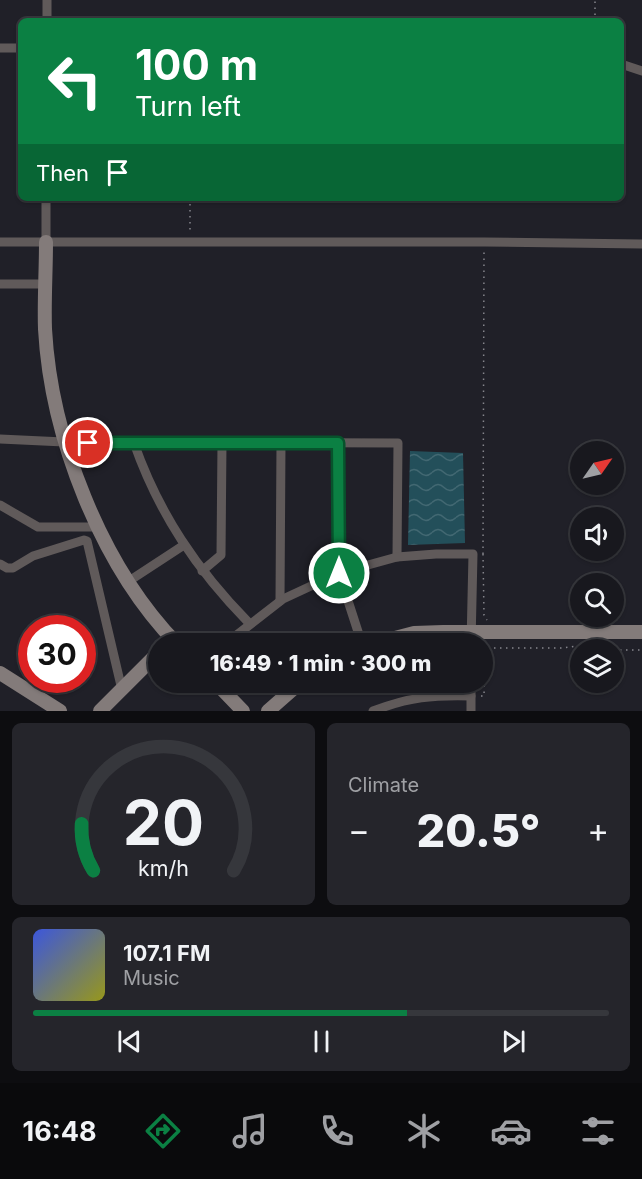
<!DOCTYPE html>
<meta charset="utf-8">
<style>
:root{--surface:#18181e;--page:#25252b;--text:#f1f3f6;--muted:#9fa0a4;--line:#36373c;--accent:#0b8043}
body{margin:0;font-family:Inter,sans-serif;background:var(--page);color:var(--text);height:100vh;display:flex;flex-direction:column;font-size:22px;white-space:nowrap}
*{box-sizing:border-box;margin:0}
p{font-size:20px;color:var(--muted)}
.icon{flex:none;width:33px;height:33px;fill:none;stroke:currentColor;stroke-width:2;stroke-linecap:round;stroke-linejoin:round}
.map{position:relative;height:711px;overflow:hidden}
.panel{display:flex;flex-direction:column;gap:12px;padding:12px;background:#0d0d10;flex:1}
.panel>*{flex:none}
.hud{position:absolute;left:18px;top:18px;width:606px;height:183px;border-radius:9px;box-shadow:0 2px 4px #0004,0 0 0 2px var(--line);background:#0b8043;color:#fff;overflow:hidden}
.needle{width:39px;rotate:56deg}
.buttons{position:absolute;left:570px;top:441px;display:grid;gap:12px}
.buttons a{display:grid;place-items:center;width:54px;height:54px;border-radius:50%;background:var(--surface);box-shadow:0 2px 4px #0004,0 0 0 2px var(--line);font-size:30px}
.speed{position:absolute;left:18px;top:615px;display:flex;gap:12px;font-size:30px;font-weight:700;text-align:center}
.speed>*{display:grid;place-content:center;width:78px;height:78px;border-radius:50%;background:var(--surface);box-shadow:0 2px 4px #0004,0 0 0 2px var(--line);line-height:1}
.speed .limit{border:9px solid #d22;background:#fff;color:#111}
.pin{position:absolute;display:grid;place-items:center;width:51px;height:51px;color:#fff;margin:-26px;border:3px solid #fff;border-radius:50%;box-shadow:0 2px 6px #0007}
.me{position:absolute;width:66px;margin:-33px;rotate:0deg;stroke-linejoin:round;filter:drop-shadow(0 0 4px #0008)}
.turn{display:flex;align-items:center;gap:21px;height:126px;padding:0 18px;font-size:27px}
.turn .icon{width:78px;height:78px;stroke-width:2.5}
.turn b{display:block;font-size:42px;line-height:51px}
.then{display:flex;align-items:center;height:57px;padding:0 18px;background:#0003;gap:12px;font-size:22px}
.big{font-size:45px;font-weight:800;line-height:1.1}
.panel .card{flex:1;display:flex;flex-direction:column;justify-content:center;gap:9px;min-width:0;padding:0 21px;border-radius:9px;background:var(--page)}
.panel .dial{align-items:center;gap:0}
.dial svg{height:156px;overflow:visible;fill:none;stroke:var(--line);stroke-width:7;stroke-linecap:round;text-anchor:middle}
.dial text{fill:var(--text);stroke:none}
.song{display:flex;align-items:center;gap:18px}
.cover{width:72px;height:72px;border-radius:9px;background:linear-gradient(135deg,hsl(230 70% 55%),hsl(60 70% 35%))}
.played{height:6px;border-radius:3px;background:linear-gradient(90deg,var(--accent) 65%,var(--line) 65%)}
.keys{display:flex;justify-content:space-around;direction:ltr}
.heat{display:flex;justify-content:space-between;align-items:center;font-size:33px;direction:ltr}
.panel .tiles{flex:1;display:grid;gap:12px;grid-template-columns:1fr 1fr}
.card:last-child{grid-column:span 2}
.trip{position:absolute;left:148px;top:633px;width:345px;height:60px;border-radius:30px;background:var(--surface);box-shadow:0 2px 4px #0004,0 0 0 2px var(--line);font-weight:800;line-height:60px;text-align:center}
.dock{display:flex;height:96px;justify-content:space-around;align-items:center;background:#0a0a0c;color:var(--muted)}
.dock .icon{width:42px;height:42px}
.dock .on{color:var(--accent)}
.dock b{font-size:27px;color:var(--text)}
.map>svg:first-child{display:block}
.water{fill:url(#water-waves)}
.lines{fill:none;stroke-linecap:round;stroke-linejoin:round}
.path{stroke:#85858c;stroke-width:1.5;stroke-dasharray:1.5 4.5;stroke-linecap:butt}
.street{stroke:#605a5a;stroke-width:9}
.secondary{stroke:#837b7a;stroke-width:14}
.route-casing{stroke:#07532c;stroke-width:15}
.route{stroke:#0b8043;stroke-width:10}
</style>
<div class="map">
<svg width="642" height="711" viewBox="0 0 642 711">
<defs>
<pattern id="water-waves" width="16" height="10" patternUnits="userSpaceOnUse" patternTransform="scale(1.5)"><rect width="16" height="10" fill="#234f5a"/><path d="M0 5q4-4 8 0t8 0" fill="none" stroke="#426872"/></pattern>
</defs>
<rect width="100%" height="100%" fill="#202028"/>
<path class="water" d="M410 451 463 453 465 543 408 545Z"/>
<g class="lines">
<g class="path">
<path d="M595 21V0"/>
<path d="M190 198V233"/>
<path d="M483 554 484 252"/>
<path d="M483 554 484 615 487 620"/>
<path d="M614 650H642"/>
<path d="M481 696H484L485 648H563L583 645 607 650"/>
</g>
<g class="street">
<path d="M47 21V0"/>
<path d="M0 48H21"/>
<path d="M621 64 642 71"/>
<path d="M0 242H484L642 244"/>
<path d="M46 242V198"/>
<path d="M0 284H38"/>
<path d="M0 439 64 442 398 443 397 557"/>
<path d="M134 443C159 514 197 570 249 623"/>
<path d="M338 443 339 573 362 644"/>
<path d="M0 505 38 527H97"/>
<path d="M0 564 7 568H13L33 556 84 540 87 541 122 690"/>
<path d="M202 571 221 555 222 443"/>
<path d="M129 581 184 545"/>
<path d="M280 601 281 443"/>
<path d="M225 644 283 599 339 573 397 557 436 554H473L471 644"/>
<path d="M373 711C409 697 433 695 471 696"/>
<path d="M471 711V682"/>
</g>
<g class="secondary">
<path d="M46 242C46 271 44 301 45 329 51 437 101 566 177 644"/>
<path d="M372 644 414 633 443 632H642"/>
<path d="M0 673 60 711"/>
<path d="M215 682 243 711"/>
<path d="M100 711 159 652"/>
<path d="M268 711 301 682"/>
</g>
</g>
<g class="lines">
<defs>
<path id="route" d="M88 443H338L339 573"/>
</defs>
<use href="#route" class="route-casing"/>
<use href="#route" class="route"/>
</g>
</svg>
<div class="buttons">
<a><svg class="needle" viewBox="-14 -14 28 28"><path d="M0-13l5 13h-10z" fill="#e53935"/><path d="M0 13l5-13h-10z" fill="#9fa0a4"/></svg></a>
<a><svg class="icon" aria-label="sound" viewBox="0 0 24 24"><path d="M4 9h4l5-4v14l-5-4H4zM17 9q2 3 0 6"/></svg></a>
<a><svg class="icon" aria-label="search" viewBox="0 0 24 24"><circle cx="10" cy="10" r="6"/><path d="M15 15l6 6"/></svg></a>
<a><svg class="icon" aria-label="layers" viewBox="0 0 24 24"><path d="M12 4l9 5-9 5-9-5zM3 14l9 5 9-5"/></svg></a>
</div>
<div class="speed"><div class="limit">30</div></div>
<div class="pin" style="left:88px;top:443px;background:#d93025"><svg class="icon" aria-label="arrive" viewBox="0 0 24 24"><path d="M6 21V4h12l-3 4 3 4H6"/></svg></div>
<svg class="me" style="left:339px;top:573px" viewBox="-20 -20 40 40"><circle r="17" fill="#0b8043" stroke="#fff" stroke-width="3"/><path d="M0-11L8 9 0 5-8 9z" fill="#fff"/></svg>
<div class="trip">16:49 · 1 min · 300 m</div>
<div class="hud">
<div class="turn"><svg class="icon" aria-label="left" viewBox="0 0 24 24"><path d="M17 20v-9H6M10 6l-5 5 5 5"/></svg><div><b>100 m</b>Turn left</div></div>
<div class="then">Then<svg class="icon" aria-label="arrive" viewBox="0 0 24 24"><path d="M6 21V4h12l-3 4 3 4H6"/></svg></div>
</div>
</div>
<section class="panel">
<div class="tiles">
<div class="card dial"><svg viewBox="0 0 100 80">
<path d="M14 69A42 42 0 1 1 86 69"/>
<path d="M14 69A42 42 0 0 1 8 45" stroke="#0b8043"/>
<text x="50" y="56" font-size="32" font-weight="700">20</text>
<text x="50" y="72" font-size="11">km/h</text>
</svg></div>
<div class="card"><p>Climate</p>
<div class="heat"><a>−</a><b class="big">20.5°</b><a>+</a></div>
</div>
<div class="card">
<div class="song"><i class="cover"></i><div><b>107.1 FM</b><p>Music</p></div></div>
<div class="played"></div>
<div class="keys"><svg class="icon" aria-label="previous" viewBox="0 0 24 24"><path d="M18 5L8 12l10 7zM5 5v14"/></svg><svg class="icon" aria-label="pause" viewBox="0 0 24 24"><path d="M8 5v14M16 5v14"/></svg><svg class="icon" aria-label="next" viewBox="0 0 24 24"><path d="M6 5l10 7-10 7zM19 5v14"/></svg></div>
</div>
</div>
</section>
<nav class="dock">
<b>16:48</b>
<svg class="icon on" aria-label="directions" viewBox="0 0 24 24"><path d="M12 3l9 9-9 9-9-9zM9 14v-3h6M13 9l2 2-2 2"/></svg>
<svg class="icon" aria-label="music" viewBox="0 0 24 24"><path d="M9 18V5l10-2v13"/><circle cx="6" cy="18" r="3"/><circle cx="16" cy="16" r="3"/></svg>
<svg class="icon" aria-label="phone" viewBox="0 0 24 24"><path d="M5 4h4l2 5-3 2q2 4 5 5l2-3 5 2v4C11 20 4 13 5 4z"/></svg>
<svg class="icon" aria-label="climate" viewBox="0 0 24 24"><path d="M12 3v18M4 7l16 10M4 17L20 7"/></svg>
<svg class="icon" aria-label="car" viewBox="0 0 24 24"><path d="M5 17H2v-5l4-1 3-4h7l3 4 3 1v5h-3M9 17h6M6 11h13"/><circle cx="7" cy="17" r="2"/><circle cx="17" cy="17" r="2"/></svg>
<svg class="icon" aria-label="filters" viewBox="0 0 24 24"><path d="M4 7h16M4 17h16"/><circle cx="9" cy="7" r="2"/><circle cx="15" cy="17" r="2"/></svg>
</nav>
